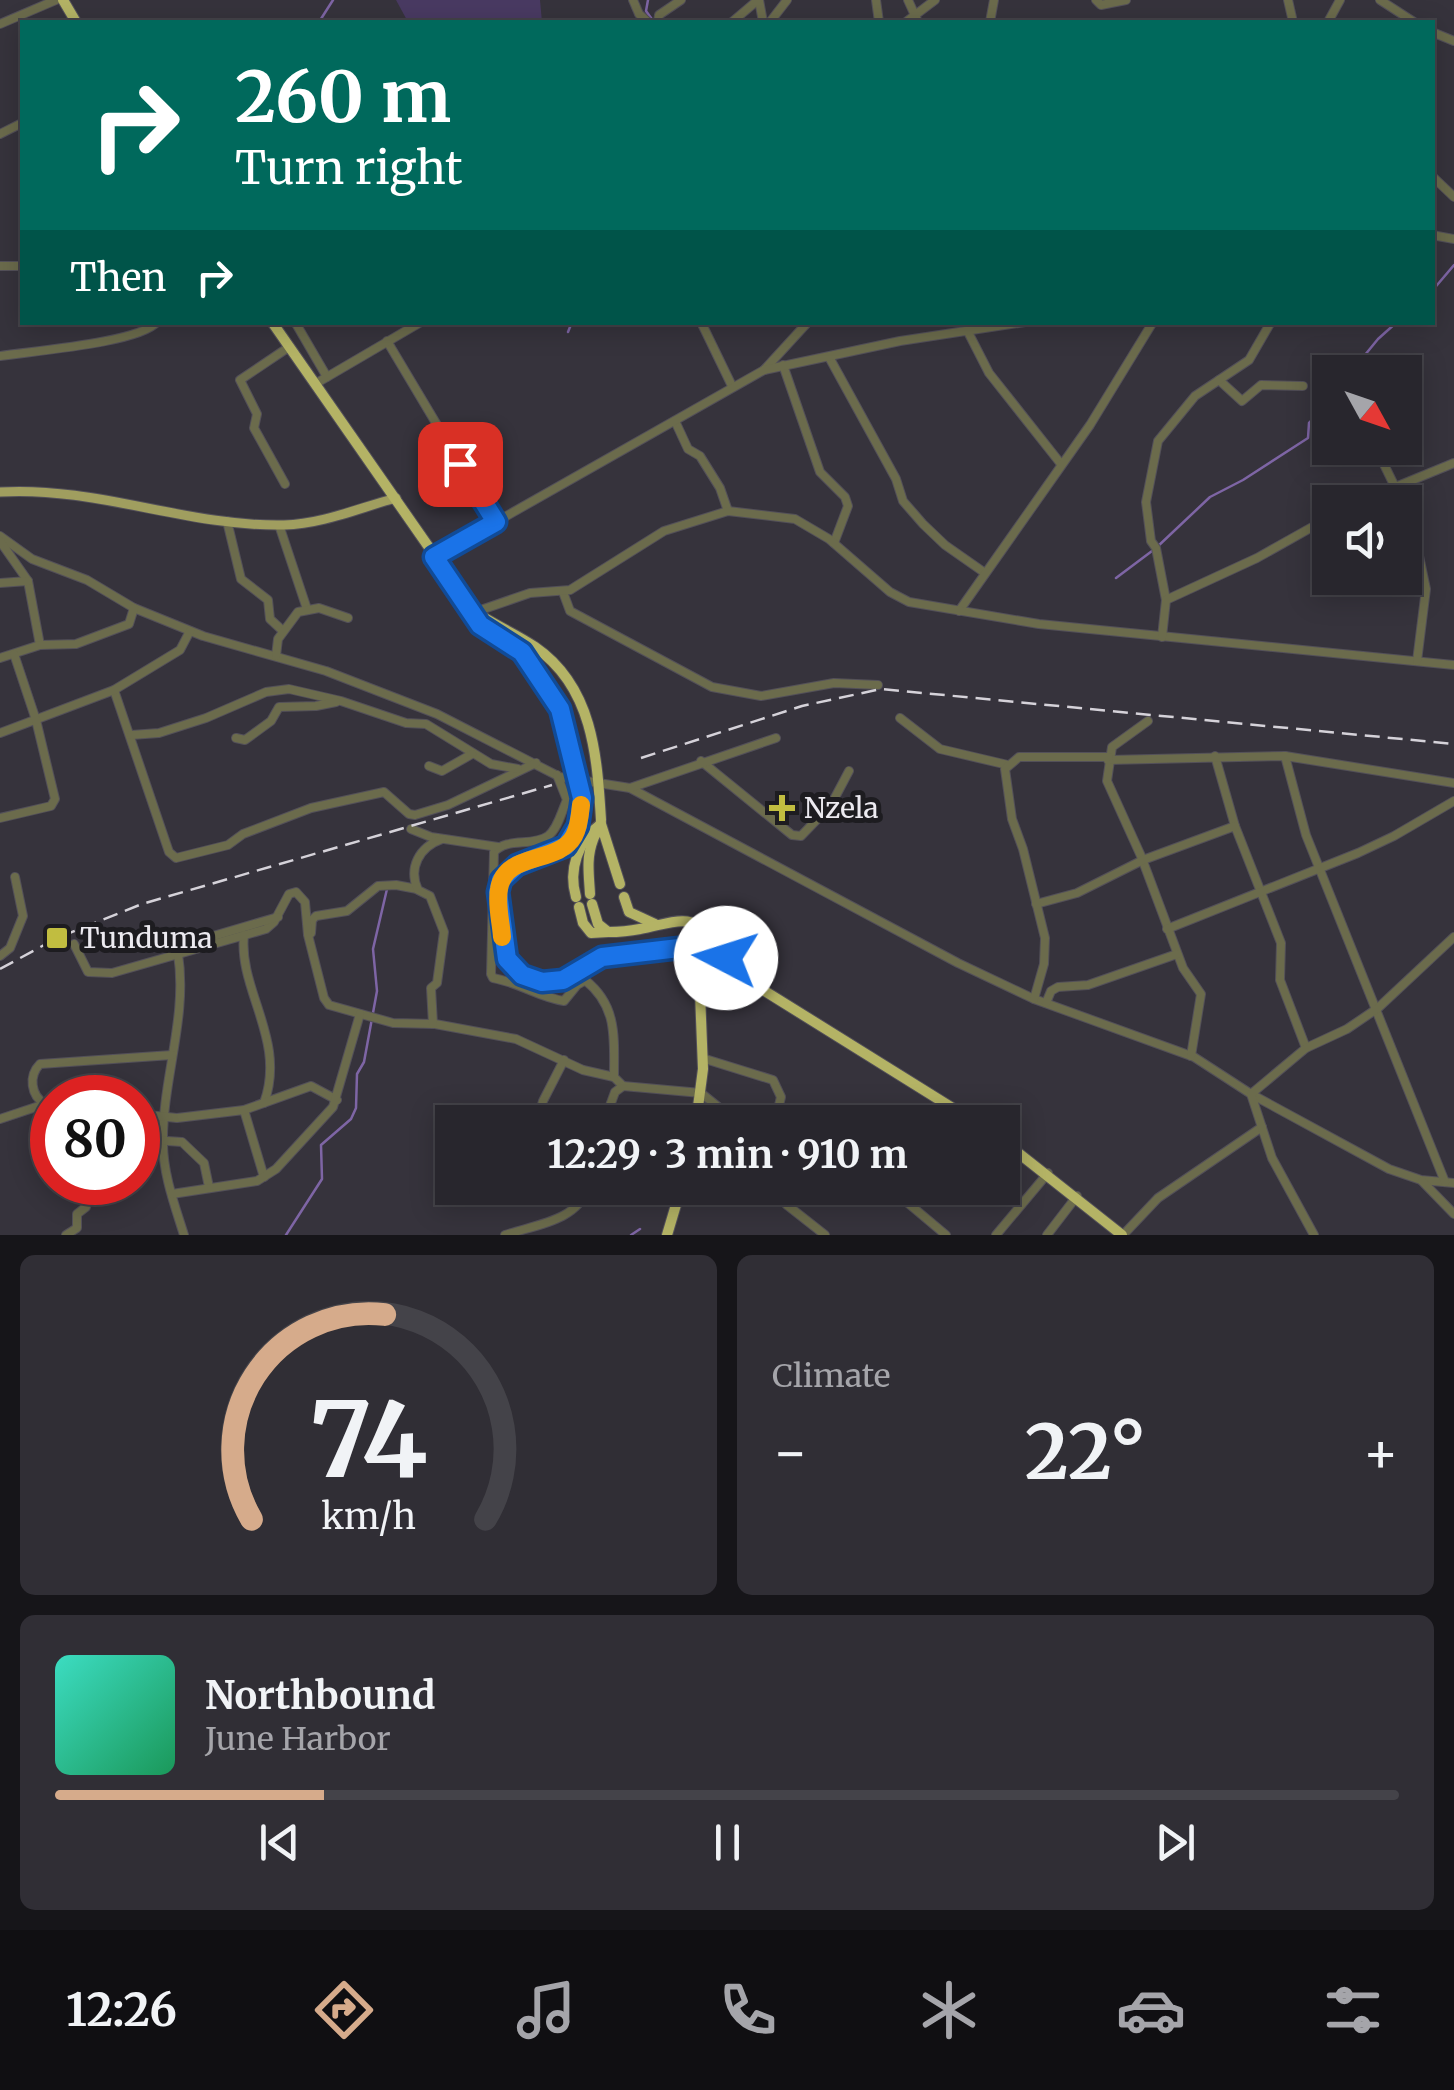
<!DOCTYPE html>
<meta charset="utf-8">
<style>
:root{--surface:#28262d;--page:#302e35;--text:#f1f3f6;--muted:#a5a5aa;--line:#444349;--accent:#d6ab8b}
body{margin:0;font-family:Merriweather,serif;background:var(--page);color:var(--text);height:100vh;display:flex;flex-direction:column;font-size:38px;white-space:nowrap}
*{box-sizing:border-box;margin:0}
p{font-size:32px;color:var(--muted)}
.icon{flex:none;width:55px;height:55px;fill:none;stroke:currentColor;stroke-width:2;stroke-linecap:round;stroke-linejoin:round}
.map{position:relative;height:1235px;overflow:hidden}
.drawer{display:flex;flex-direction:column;gap:20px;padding:20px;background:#161519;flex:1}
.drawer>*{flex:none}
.guide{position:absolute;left:20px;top:20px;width:1415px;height:305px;border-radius:0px;box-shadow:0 5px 25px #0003,0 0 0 2px var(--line);background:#00695c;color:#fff;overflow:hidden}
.needle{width:65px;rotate:130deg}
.fabs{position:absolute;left:1312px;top:355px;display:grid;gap:20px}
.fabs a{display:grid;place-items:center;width:110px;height:110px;border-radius:0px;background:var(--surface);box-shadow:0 5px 25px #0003,0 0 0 2px var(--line);font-size:50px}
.speed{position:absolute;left:30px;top:1075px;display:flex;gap:20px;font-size:50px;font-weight:700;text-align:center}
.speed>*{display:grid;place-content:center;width:130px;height:130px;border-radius:50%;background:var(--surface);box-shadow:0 5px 25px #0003,0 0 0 2px var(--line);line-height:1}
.speed .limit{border:15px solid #d22;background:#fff;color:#111}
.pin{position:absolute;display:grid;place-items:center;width:85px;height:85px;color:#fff;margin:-42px;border-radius:20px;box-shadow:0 5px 15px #0006}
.me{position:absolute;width:110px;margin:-55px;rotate:275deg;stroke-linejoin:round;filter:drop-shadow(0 0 8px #0008)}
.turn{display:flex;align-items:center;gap:35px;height:210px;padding:0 50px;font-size:45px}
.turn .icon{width:130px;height:130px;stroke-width:2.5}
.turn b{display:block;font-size:70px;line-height:85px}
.then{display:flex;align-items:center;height:95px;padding:0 50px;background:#0003;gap:20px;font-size:38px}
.big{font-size:75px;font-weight:700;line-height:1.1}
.drawer .card{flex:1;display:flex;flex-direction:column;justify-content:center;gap:15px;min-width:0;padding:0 35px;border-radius:15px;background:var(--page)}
.drawer .dial{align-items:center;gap:0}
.dial svg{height:260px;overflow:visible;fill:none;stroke:var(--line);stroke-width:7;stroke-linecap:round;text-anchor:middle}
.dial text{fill:var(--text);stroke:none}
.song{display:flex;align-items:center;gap:30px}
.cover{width:120px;height:120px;border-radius:15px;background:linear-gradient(135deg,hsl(170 70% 55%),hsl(150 70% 35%))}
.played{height:10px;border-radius:5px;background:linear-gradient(90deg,var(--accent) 20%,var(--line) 20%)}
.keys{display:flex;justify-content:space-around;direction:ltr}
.heat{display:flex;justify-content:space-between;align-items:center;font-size:55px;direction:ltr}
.drawer .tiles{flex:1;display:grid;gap:20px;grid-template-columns:1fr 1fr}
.card:last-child{grid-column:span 2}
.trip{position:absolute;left:435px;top:1105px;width:585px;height:100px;border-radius:0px;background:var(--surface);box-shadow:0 5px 25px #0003,0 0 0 2px var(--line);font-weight:700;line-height:100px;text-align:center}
.menu{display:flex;height:160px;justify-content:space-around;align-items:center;background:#100f12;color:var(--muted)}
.menu .icon{width:70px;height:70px}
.menu .on{color:var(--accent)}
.menu b{font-size:45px;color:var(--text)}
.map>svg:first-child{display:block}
.green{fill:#493a62}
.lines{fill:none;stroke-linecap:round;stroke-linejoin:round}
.stream{stroke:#7e65a5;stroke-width:2.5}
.minor-casing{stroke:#535059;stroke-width:10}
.major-casing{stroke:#535059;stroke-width:11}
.highway-casing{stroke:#535059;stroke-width:12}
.minor{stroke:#6b6b4c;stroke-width:8}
.major{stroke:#a09e5f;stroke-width:9}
.highway{stroke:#b4b365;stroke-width:10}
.rail{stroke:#d5d2d9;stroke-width:2.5;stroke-dasharray:15 8;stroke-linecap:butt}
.route-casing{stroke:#114b97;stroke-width:25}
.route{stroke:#1a73e8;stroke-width:18}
.slow{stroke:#f59e0b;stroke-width:18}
.poi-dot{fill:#c1bd40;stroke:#1d1c20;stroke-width:4}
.labels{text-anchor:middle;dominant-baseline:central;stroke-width:10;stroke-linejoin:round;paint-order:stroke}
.poi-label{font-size:28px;fill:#eceaf0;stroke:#1d1c20;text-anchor:start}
</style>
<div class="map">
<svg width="1454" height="1235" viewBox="0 0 1454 1235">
<rect width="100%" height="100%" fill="#36333c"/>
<path class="green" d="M396 0H540L542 22H408Z"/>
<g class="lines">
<g class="stream">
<path d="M648 0 646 11 654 22"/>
<path d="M319 22 333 0"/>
<path d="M1432 291 1454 265"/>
<path d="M568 332 572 322"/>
<path d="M1351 372 1378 339 1397 322"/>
<path d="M1116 578 1156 548 1210 497 1243 480 1308 438 1309 423 1330 402"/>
<path d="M286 1235 322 1179 321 1145 351 1119 356 1108 357 1074 364 1062 377 991 373 949 387 889"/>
<path d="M631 1235 640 1229"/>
</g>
<defs>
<g id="minor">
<path d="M633 0 639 14 648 22"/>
<path d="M759 0 763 22"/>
<path d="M876 0 879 22"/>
<path d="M908 0 918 22"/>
<path d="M1096 0 1101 5 1126 0"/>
<path d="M1288 0 1293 22"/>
<path d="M1380 0 1414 22"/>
<path d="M658 22 659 15 681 0"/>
<path d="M732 22 758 0"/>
<path d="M770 22 787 0"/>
<path d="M906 22 935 0"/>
<path d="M990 22 994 0"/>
<path d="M1328 22 1340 0"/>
<path d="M0 24 56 0"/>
<path d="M1432 32 1454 41"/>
<path d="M0 134 22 123"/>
<path d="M1432 176 1454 197"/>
<path d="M1432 235 1454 239"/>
<path d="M0 266H22"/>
<path d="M295 322 327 377"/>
<path d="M701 322 732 386"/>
<path d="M968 332 989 373 1061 464"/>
<path d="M387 341 495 522"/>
<path d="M0 356C31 351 139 343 157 322"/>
<path d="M829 357 896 479 903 501 923 524 945 545 985 573"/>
<path d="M783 365 820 472 845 497 848 506 834 543"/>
<path d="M764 370 808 322"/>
<path d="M1219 380 1242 401 1261 385 1303 386"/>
<path d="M315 384 421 322"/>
<path d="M675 421 688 449 700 456 720 488 728 511"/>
<path d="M1376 448 1395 487"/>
<path d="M285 484 254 428 257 414 240 380 289 347"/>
<path d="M1359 502 1454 463"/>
<path d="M227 521 241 579 268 600 270 619 283 631"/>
<path d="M279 525 307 609"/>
<path d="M0 536 32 559 87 580 134 608 203 636 326 671 437 714 560 777 630 788 958 963 1034 999 1194 1057 1251 1094 1389 1169 1421 1180 1454 1183"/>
<path d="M0 541 28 581 40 645"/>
<path d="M434 557 764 370 900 341 1025 322"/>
<path d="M0 583 28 581"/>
<path d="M563 592 570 611 712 687 761 696 834 683 878 685"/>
<path d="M1166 600 1156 548 1151 541 1146 502 1158 441 1195 396 1249 360 1271 322"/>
<path d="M959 611 1090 425 1153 322"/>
<path d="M475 612 530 593 570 590 664 531 728 511 795 519 829 539 890 592 909 602 1039 624 1454 665"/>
<path d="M1162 637 1166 600 1257 558 1330 517"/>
<path d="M276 656 278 639 298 612 319 608 348 618"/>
<path d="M0 658 40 645 76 644 129 624 134 608"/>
<path d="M1417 661 1426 589 1419 556"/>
<path d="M114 690 169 852 176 858 228 845 243 834 311 808 384 792 409 814 415 815 448 805 536 763"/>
<path d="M900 718 940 749 1008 765"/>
<path d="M1148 721 1112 747 1107 781 1141 856 1183 968 1201 994 1191 1056"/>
<path d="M0 733 114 690 180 650 190 631"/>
<path d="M131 735 159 733 206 718 266 692 289 689 341 701 406 723 426 724 491 764 518 769"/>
<path d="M236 738 245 740 271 721 279 707 316 706 336 702"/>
<path d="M1215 756 1235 826 1281 943 1280 980 1306 1048"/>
<path d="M1285 756 1306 835 1445 1182"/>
<path d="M1108 760 1285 756 1454 783"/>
<path d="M701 761 792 835 801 836 831 805 849 771"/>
<path d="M429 766 442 771 472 754"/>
<path d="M557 775 567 800C562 810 558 829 548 836 532 847 507 837 494 852L491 974 493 978C521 983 538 997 564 1001L577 985 586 980"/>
<path d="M630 788 776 738"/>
<path d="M0 818 51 806 55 799 36 720 14 654"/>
<path d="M411 829 431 837 498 847"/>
<path d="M1036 904 1077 893 1143 860 1235 826"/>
<path d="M1167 929 1358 853 1394 836 1454 801"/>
<path d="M311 933 312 920 316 916 347 911 378 886 396 885 417 889"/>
<path d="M244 935C238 990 287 1040 264 1103"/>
<path d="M74 944 88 972 112 973 266 929 274 922 289 894 296 892 305 902 308 935 324 998 329 1005 393 1023 435 1024 516 1039 583 1070 614 1077 623 1086"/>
<path d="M176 947 278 917"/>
<path d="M178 954C188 1017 162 1080 163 1143 163 1174 175 1206 184 1235"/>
<path d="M0 956 10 948 23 916 15 877"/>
<path d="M585 980C618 1006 614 1038 614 1077"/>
<path d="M1034 999 1044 964 1045 938 1023 849 1012 819 1005 769 1019 757H1109"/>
<path d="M1046 1003 1051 991 1058 987 1088 985 1177 954"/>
<path d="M433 1024 431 988 437 983 444 932 430 896 418 890C408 868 419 847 442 839"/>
<path d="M702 1058 773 1080 781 1097 775 1122"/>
<path d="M52 1104H45C31 1096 28 1076 40 1064L172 1055"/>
<path d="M244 1110 264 1177"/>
<path d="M138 1114 177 1118 244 1110 311 1086 337 1100"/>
<path d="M0 1119 45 1104"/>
<path d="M537 1122 543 1101 564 1060"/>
<path d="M604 1122 615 1092 623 1086 701 1093 737 1122"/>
<path d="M786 1122 802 1108 830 1122"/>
<path d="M138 1139 182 1142 204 1163 209 1187"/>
<path d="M1422 1181 1454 1214"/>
<path d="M770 1188 787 1205 825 1235"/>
<path d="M890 1188 946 1235"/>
<path d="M172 1194 257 1181 276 1169 333 1107 360 1014"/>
<path d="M787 1205 799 1188"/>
<path d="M66 1235 77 1228V1214L86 1207 88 1182"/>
<path d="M505 1235C534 1225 578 1221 587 1188"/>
<path d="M996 1235 1048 1173"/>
<path d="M1047 1235 1077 1196"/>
<path d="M1123 1235 1158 1198 1262 1127"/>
<path d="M1314 1235 1272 1158 1251 1094 1306 1048 1347 1029 1378 1008 1454 937"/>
</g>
<path id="major" d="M0 492C96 486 188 527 284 525 322 524 359 508 396 498"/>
<g id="highway">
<path d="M63 0 76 22"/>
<path d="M272 322 474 612 484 628 523 652 560 709 582 797 578 826 567 846 517 865 501 880 498 892 507 959 522 975 543 982 563 979 602 957 679 948 694 958"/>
<path d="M475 612C494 625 516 634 535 647 593 687 597 756 601 820 601 828 595 833 593 840 586 858 589 875 590 894"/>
<path d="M576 897C568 870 578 840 601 824L620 884"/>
<path d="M624 897 629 912 655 924"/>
<path d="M592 904 598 924 608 932C619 932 630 931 640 929 667 925 695 908 710 941"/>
<path d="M579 907 583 923 591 933 608 932"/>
<circle cx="710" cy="956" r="16"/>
<path d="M723 965 975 1122"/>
<path d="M696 1122 703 1069 699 968"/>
<path d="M1002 1140 1122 1235"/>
<path d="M667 1235 681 1188"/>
</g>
</defs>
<use href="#minor" class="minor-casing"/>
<use href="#major" class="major-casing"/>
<use href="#highway" class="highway-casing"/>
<use href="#minor" class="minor"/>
<use href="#major" class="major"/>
<use href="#highway" class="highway"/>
<g class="rail">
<path d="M641 758 802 706 881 689 1454 744"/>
<path d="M0 969 57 938 142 904 552 785"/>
</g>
</g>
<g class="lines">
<defs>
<path id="route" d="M460 464 496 522 434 557 480 625 522 652 560 709 582 798 578 826 566 846 517 865 501 880 498 892 507 959 522 975 542 982 563 980 602 957 679 948 694 958 700 968 710 972 720 968 726 958"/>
</defs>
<use href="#route" class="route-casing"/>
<use href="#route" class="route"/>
<path class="slow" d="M502 937C501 922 496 904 499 889 505 851 558 865 574 836 579 827 580 815 581 805"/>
</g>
<g class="poi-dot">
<path d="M777 793h10v10h10v10h-10v10h-10v-10h-10v-10h10z"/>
<rect x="45" y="926" width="24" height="24" rx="5"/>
</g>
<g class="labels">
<g class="poi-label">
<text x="804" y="808">Nzela</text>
<text x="80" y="938">Tunduma</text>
</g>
</g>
</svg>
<div class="fabs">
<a><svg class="needle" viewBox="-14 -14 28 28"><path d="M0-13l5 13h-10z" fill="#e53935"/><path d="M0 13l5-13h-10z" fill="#a5a5aa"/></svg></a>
<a><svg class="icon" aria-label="sound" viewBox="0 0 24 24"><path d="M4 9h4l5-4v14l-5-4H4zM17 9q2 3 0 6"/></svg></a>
</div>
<div class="speed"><div class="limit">80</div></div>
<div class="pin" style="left:460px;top:464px;background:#d93025"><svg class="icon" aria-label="arrive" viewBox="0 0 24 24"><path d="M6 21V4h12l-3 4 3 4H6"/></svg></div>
<svg class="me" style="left:726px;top:958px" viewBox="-20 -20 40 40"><circle r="19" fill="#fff"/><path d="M0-13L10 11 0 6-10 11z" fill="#1a73e8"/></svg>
<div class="trip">12:29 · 3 min · 910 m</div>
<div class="guide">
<div class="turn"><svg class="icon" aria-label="right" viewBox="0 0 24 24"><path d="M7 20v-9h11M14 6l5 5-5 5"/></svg><div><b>260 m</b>Turn right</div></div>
<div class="then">Then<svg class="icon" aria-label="right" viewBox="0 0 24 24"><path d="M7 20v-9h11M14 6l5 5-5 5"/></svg></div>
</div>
</div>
<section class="drawer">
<div class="tiles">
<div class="card dial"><svg viewBox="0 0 100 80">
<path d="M14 69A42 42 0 1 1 86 69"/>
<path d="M14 69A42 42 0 0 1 55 6" stroke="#d6ab8b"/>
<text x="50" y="56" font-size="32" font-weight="700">74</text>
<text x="50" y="72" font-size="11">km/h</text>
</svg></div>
<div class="card"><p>Climate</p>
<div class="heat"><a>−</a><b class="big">22°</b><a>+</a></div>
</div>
<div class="card">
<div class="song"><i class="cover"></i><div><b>Northbound</b><p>June Harbor</p></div></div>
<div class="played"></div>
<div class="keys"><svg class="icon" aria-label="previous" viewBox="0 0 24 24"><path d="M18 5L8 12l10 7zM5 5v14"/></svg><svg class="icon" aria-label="pause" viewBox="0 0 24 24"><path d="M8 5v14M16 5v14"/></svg><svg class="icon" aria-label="next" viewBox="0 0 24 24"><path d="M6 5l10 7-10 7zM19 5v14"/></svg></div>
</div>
</div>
</section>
<nav class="menu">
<b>12:26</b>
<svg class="icon on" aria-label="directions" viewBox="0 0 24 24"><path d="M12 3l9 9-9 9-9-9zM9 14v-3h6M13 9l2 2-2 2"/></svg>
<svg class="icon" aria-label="music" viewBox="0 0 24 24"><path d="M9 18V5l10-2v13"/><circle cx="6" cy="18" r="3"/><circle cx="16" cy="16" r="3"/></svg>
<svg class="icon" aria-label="phone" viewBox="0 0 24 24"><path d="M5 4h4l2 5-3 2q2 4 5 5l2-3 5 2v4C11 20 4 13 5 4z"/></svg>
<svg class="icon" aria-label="climate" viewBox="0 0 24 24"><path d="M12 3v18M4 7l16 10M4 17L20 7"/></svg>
<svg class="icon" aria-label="car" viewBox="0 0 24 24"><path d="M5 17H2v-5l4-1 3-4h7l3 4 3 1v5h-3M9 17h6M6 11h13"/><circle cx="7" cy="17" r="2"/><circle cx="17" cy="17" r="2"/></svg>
<svg class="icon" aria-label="filters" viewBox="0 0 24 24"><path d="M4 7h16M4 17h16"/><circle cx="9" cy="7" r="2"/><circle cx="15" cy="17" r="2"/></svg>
</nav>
